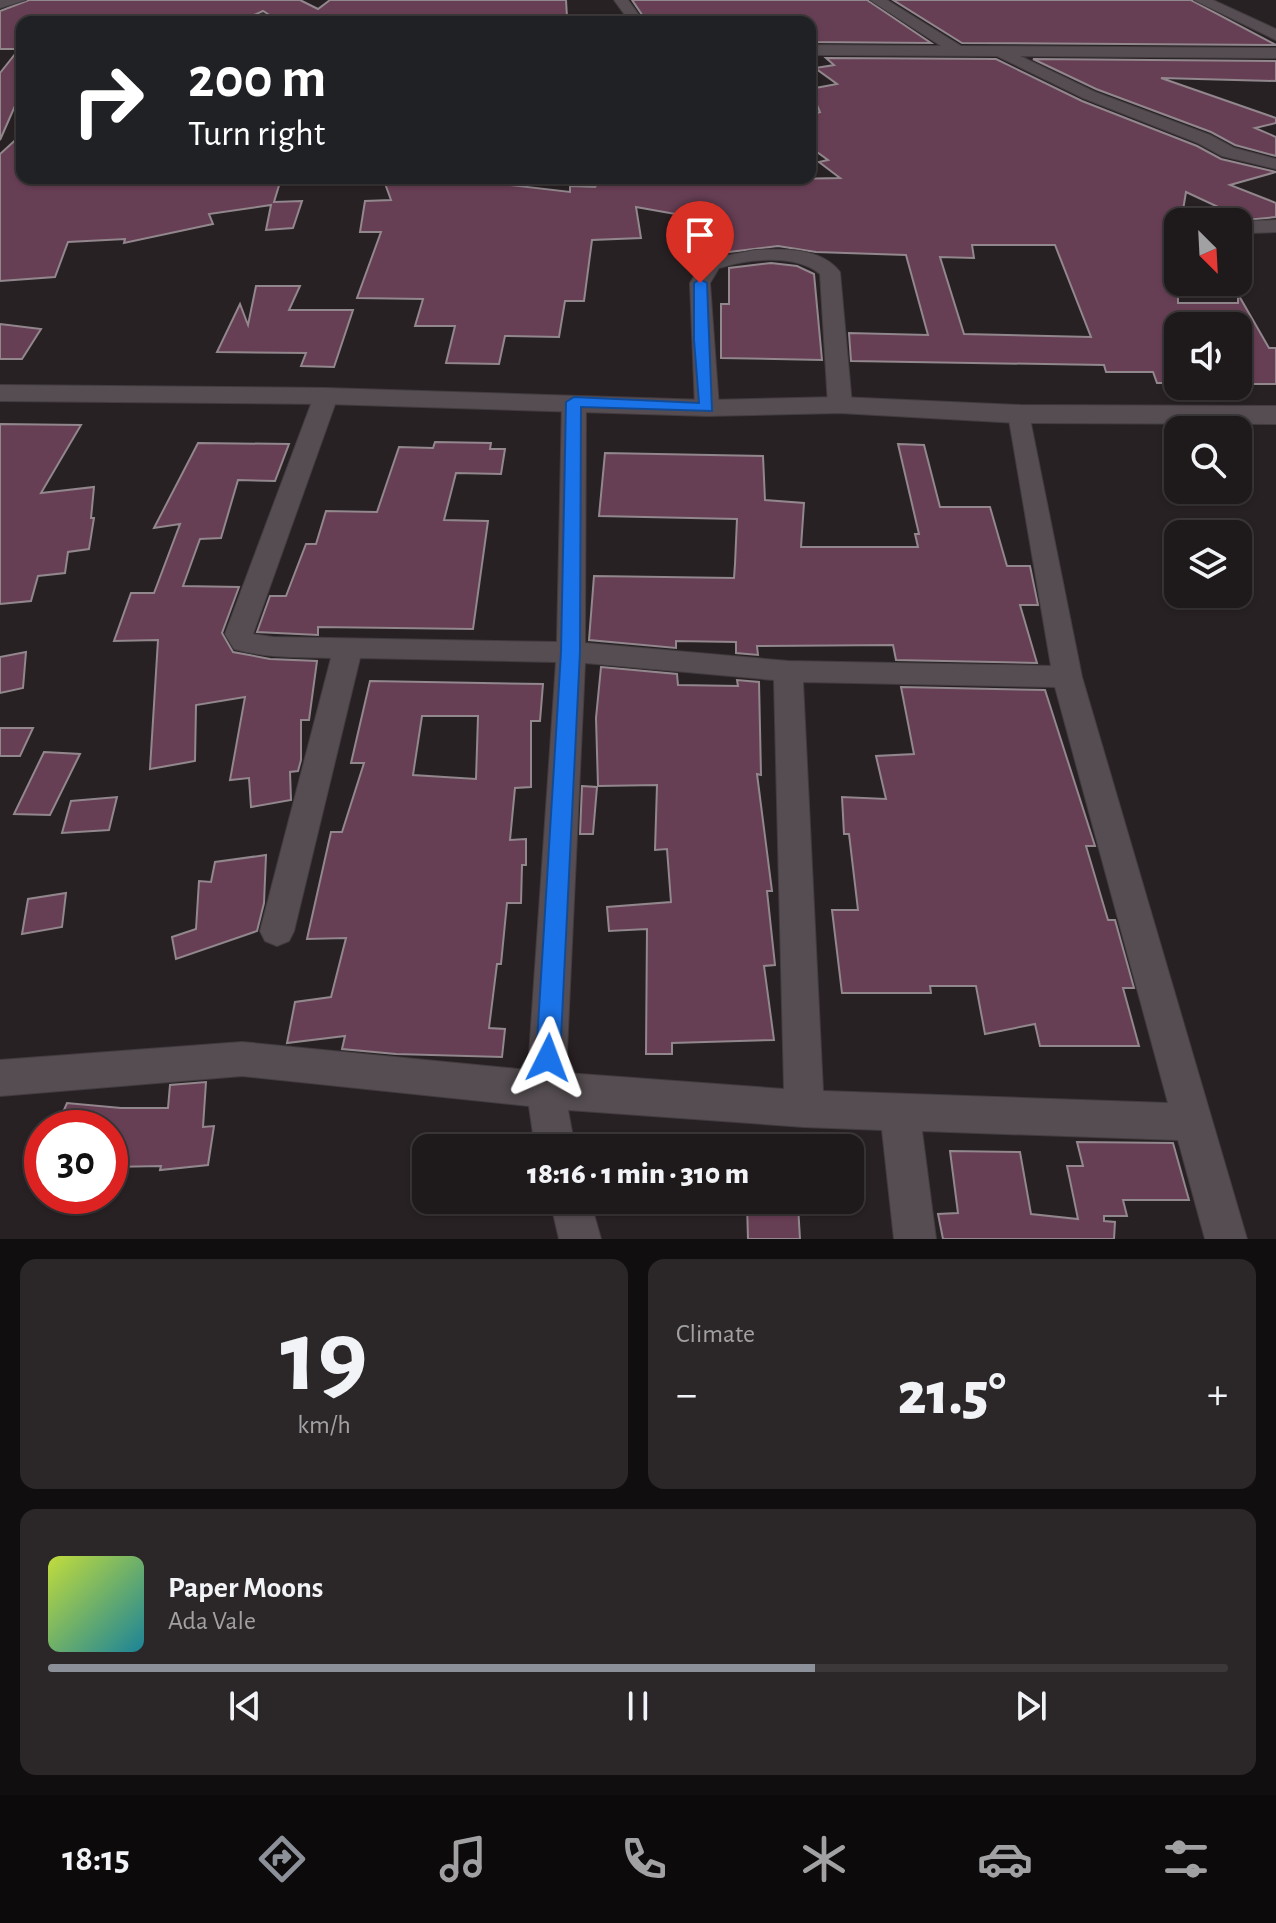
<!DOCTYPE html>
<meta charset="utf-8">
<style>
:root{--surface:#1e191b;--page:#2b2628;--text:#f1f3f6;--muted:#a1a0a3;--line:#3c383a;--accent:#8c9099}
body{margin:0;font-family:"Alegreya Sans",sans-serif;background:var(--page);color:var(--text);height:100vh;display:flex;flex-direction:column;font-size:30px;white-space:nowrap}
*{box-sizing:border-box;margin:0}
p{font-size:26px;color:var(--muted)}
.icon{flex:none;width:44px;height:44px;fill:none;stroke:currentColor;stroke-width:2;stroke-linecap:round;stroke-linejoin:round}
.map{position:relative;height:1239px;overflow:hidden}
.panel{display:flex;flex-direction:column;gap:20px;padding:20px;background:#100e0f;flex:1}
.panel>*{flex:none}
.top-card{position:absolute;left:16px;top:16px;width:800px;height:168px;border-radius:16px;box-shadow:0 2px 6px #0004,0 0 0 2px var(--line);background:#202124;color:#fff;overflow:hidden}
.needle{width:52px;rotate:156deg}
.tools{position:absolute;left:1164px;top:208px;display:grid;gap:16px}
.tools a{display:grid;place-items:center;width:88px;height:88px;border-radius:16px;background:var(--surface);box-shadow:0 2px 6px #0004,0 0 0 2px var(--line);font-size:40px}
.speed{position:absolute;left:24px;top:1110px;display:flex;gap:16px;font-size:40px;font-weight:700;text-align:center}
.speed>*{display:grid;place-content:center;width:104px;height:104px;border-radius:50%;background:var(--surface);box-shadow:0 2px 6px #0004,0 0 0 2px var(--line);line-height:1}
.speed .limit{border:12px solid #d22;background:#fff;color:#111}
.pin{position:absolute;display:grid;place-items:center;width:68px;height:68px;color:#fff;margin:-82px -34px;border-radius:50% 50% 50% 0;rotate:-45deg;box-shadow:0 0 8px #0007}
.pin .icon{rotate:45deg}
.me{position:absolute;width:88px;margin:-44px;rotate:3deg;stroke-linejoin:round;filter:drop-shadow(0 0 6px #0008)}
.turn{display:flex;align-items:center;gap:28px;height:168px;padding:0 40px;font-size:36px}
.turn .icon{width:104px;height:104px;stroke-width:2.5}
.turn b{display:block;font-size:56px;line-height:68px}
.big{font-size:60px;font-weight:800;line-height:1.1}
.panel .tile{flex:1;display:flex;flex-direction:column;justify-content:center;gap:12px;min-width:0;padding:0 28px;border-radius:16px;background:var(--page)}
.panel .dial{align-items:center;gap:0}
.dial b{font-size:104px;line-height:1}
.song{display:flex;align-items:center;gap:24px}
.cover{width:96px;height:96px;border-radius:12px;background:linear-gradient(135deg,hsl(70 70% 55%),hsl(190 70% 35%))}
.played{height:8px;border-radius:4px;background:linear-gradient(90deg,var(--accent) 65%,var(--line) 65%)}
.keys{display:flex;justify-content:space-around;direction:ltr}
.heat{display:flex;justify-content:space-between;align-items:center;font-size:44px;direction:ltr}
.panel .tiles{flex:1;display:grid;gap:20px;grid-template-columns:1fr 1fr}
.tile:last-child{grid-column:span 2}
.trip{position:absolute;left:412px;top:1134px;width:452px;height:80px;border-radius:16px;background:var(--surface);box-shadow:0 2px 6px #0004,0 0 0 2px var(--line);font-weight:800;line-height:80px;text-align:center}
.tab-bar{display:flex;height:128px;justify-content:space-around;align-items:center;background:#0c0a0b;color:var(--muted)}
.tab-bar .icon{width:56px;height:56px}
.tab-bar .on{color:var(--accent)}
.tab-bar b{font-size:36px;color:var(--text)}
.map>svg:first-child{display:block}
.building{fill:#673f55;stroke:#91878c;stroke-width:2;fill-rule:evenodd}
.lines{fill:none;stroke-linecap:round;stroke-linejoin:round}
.minor-casing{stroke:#423b3f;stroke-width:2}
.tertiary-casing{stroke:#423b3f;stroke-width:2}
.minor{fill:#554d51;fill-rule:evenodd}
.tertiary{fill:#554d51;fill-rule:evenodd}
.route{fill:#1a73e8;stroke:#114b97;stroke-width:2}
</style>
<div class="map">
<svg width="1276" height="1239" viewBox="0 0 1276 1239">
<rect width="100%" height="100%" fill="#282124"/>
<g class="building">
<path d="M29 0H300L318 9 330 0H566L567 17 512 22H280L263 11 254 15V22H22V90L0 140V73L19 49H0V11Z"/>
<path d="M632 0H867L931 43 810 42V22H647Z"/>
<path d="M893 0H1191L1276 45 962 43Z"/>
<path d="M826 58 996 59 1082 101 1197 146 1221 159 1276 172 1230 185 1276 203V217L1246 220 1186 192 1181 222H1178V303H1238V294L1269 348H1276V384H1238V326H1178V383H1157L1153 372H1106L1104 365 851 361 849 333 928 335 906 255 816 252 778 246 729 252 703 249 708 234 693 233 698 218 636 207 641 238 592 240 584 301H565L559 337 505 336 499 364 446 363 455 326H415L423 299 357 298 381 232H360L365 201 391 200 383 178H479L476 181 570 192V186L595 187 602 178 655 183 657 178 693 181 840 178 819 162 828 160 810 147V115L820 112 810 89 837 84 815 68 834 65ZM972 245H1055L1091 337 964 334 940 257 974 258Z"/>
<path d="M1033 59 1276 61V81L1161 78 1276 118V123L1255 128 1276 137V156L1235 145 1211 132 1096 89Z"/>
<path d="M22 134V178L281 179 274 202 302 201 293 228 266 230 271 205 209 214 213 224 124 243 125 239 68 242 55 277 0 281V154Z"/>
<path d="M771 263 797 266 814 274 822 360 721 358V304H729V268Z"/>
<path d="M256 286H300L289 310H353L334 367 301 366 306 353 217 352 240 304 248 325Z"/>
<path d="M0 324 41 329 22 359H0Z"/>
<path d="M0 424 81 425 41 493 94 487 91 518H94L89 549 68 552 65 573 38 576 31 601 0 604Z"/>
<path d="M435 442 491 443 490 449H505L501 474 456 473 444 520 488 521 473 629 318 627V635L257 632 270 596H286L306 544H316L326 511 377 512 399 447 433 448Z"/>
<path d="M198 443 289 444 275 481 238 480 221 538 200 539 183 586 239 587 222 633 233 652 270 659 317 661 309 720H301V760L298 771 290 772 291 800 251 807 249 778 230 780 245 697 196 705 195 761 150 769 158 640 114 641 131 593H154L180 524 154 528Z"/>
<path d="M898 444 924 445 940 507H990L1007 566H1030L1038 605H1020L1037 663 896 660 893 645 757 646 758 655 736 653V642L676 641V648L589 640 594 576 734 578 735 564 737 519 599 516 605 453 763 456 765 500 804 503 801 547H918L915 534H919Z"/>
<path d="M26 652 23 688 0 693V657Z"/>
<path d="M601 667 677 674 678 685 738 686 737 680 759 682 761 775 757 774 772 891H767L775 965 764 966 774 1040 672 1043V1054H646L647 929 609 931 607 907 671 902 667 849 655 850 657 785 598 786 596 718Z"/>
<path d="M370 681 543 684 540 721H531V787L515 788 510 840 526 839V865H522L521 903H507L501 964H497L489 1028 505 1029 502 1057 396 1054 342 1049 345 1036 287 1043 295 1002 331 997 346 938 307 939 331 832H342L364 763H351ZM422 716H478L476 779 413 775Z"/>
<path d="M901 687 1045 690 1095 846H1086L1108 920H1115L1134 988H1123L1139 1046H1040L1035 1024 985 1034 976 986H930L931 993H842L832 910H858L849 834H844L842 797 886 799 876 756 914 754Z"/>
<path d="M0 728H33L20 756H0Z"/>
<path d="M44 752 80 754 50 815 14 814Z"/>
<path d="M582 786 597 787 593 834H580Z"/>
<path d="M117 797 109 830 62 833 71 801Z"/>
<path d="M266 855 264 903 257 931 176 959 172 937 196 929 199 881 211 882 215 862Z"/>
<path d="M66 893 62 927 22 934 28 899Z"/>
<path d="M206 1082 203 1127 214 1126 208 1165 160 1170 161 1166 110 1167V1128H56L67 1103 121 1108H168L170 1085Z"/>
<path d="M1077 1142 1173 1143 1189 1200H1123L1127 1216H1104V1221L1115 1222 1114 1239H943L938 1214 958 1213 950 1151 1020 1152 1031 1214 1078 1219 1067 1166H1083Z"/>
<path d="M747 1204 798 1205 800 1239H748Z"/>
</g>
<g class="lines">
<defs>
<g id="minor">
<path d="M0 0H26L0 8Z"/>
<path d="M614 0H628L644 22H630Z"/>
<path d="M870 0H887L961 46 1276 48V58L1020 56 1095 92 1210 135 1234 148 1276 159V169L1222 156 1198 143 1083 98 997 56 810 55V45L941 46Z"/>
<path d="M1194 0H1213L1276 29V40Z"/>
<path d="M262 14 277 22 257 21 255 18Z"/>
<path d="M1276 220V232L1250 233 1240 227 1250 221Z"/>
<path d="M755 250C783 249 821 247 840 272L852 405 848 410H832L828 405 820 274C795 253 748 259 719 268L710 283 719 408 715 413H699L695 408 690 283 704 260Z"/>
<path d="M326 389 334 391 338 396 253 634 273 637 557 642 562 402 566 397H582L586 402 585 643 788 661 1051 666 1008 414 1012 409H1028L1082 677 1247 1239H1205L1178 1140 922 1131 936 1239H894L882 1130 804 1127 568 1110 575 1148H535L529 1106 242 1076 0 1096V1060L242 1042 528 1070 556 662 360 658 294 931 289 941 277 946 265 941 260 931 331 658C298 657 266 658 234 649L225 634 314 396 318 391ZM585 663 774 680 784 1089 566 1073ZM803 682 1055 687 1168 1103 823 1091Z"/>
<path d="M550 1200H590L601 1239H559Z"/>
</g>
<path id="tertiary" d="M0 385 326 388 707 400 840 397 1020 405 1276 406V424L1020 423 840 413 707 416 326 404 0 401Z"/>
</defs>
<use href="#minor" class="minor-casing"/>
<use href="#tertiary" class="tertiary-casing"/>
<use href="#minor" class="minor"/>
<use href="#tertiary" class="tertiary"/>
</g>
<path class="route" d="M700 279 707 283 712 411 581 407 580 652 560 1058 557 1066 548 1070 539 1066 536 1058 561 652 566 402 574 397 699 403 694 340V283Z"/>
</svg>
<div class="tools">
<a><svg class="needle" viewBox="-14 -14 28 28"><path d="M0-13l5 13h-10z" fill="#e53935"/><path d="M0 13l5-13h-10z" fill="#a1a0a3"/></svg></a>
<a><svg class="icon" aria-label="sound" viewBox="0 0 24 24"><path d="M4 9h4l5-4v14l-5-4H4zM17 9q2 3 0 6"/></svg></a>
<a><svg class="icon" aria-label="search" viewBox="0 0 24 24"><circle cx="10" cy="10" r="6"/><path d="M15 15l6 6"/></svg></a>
<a><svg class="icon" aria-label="layers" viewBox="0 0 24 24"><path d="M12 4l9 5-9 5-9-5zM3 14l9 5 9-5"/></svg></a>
</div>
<div class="speed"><div class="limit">30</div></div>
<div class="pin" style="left:700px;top:283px;background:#d93025"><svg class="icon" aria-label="arrive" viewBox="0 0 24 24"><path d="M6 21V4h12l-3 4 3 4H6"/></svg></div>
<svg class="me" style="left:548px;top:1058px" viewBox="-20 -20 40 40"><path d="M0-17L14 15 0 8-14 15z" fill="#1a73e8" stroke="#fff" stroke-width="4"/></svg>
<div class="trip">18:16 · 1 min · 310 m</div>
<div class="top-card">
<div class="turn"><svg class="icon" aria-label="right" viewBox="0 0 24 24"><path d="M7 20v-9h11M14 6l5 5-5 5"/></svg><div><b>200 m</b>Turn right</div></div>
</div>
</div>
<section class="panel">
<div class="tiles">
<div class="tile dial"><b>19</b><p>km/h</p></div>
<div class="tile"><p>Climate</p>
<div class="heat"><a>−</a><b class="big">21.5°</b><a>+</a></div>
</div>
<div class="tile">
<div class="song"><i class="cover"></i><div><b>Paper Moons</b><p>Ada Vale</p></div></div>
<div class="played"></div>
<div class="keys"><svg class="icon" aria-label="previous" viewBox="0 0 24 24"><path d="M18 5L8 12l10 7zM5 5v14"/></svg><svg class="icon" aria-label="pause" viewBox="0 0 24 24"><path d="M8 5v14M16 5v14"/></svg><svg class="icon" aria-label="next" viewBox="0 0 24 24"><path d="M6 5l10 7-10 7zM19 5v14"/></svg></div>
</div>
</div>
</section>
<nav class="tab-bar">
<b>18:15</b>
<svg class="icon on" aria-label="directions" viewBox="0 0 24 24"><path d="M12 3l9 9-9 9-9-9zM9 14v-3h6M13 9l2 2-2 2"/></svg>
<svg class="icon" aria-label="music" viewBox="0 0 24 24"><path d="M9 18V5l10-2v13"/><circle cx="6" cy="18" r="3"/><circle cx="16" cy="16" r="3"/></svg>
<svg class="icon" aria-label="phone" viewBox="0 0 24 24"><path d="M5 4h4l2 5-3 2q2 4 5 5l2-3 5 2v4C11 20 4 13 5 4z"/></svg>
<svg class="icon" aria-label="climate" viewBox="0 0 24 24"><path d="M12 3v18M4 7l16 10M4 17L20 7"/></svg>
<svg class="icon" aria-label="car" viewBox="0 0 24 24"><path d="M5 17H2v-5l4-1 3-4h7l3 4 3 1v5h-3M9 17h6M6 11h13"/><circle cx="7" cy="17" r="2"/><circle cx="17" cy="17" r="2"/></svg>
<svg class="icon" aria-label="filters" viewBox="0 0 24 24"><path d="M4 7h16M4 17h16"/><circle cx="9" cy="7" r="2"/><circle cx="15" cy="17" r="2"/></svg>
</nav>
